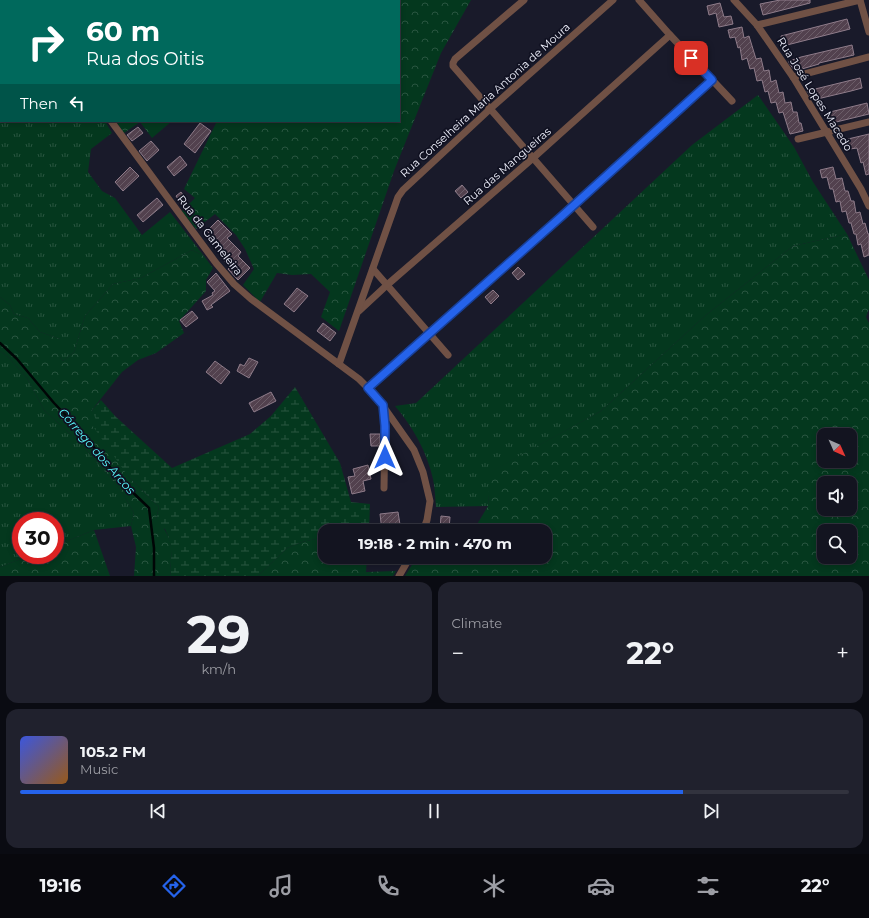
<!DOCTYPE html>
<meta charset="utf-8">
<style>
:root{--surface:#131420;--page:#20212d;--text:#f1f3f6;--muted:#9d9ea5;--line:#32333e;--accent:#2563eb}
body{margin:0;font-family:Montserrat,sans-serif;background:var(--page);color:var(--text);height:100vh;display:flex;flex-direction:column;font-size:15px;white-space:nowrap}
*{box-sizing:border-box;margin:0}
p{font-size:13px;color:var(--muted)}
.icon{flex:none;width:22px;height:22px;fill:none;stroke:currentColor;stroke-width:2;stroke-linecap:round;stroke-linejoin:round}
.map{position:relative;height:576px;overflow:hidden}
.side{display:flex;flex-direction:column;gap:6px;padding:6px;background:#0a0b12;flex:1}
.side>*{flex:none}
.guide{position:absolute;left:0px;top:0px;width:400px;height:122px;box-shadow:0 2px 6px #0003,0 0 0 1px var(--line);background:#00695c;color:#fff;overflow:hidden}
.needle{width:26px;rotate:135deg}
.buttons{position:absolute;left:817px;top:428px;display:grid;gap:8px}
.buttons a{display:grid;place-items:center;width:40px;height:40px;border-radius:8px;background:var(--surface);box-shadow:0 2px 6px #0003,0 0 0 1px var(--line);font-size:20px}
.speed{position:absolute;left:12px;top:512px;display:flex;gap:8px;font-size:20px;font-weight:700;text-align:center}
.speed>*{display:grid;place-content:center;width:52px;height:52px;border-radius:50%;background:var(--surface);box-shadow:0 2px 6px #0003,0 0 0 1px var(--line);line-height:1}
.speed .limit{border:6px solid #d22;background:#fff;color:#111}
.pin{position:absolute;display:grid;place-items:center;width:34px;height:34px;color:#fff;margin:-17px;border-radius:8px;box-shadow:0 2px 6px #0006}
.me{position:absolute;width:44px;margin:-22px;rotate:0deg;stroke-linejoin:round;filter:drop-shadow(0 0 3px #0008)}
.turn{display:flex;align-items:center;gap:14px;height:84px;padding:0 20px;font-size:18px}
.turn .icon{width:52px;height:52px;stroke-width:2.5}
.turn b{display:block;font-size:28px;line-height:34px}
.then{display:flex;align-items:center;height:38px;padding:0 20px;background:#0003;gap:8px;font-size:15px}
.big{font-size:30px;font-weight:700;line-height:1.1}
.side .card{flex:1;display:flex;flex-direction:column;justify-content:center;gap:6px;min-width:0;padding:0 14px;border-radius:12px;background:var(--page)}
.side .dial{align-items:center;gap:0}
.dial b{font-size:52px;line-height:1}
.song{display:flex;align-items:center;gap:12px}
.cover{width:48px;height:48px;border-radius:6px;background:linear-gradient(135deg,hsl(230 70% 55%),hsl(30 70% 35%))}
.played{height:4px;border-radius:2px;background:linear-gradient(90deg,var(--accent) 80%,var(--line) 80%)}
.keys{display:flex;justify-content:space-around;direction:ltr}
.heat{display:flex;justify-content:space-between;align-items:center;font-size:22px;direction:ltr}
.side .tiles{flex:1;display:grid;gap:6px;grid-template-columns:1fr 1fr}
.card:last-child{grid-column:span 2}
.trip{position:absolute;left:318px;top:524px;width:234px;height:40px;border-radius:12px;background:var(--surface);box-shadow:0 2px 6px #0003,0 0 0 1px var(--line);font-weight:700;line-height:40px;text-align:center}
.tabs{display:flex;height:64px;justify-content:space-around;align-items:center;background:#08080d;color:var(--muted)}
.tabs .icon{width:28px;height:28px}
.tabs .current{color:var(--accent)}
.tabs b{font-size:18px;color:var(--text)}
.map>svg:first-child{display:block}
.grass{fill:url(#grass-tufts)}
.forest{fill:url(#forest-crowns);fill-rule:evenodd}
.wetland{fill:url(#wetland-marsh)}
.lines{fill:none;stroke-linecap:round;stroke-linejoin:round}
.stream{stroke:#000606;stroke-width:2.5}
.building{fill:url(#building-hatch);stroke:#8f7c8a}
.street{stroke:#705145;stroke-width:7}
.route-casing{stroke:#184099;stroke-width:10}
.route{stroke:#2563eb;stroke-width:7}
.labels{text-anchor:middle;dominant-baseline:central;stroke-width:3.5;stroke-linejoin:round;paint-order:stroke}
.street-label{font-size:11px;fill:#eff0fc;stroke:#101121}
.water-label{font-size:12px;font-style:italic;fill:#59fcfe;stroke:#101121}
</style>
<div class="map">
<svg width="869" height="576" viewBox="0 0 869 576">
<defs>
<pattern id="grass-tufts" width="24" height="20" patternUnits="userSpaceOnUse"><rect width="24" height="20" fill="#04381e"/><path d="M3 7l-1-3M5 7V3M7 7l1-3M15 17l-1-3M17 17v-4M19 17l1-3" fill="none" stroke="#295540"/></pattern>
<pattern id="forest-crowns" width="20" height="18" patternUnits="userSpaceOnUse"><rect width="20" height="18" fill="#04381e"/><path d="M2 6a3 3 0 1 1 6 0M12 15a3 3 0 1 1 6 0" fill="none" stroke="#295540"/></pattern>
<pattern id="wetland-marsh" width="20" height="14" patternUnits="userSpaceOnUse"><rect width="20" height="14" fill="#04381e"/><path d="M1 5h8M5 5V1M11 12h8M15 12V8" fill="none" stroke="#295540"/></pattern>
<pattern id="building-hatch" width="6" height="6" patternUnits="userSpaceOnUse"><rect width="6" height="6" fill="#52414e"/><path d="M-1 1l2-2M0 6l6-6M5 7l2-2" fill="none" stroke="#6b5d68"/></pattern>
</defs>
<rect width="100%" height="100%" fill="#191a2a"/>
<g class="grass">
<path d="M0 82 1 121H105L112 133 91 149 88 172 102 191 115 198 142 235 170 212 204 256 192 250 141 278 113 284 85 316 74 352 63 361 60 357V339L40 332 28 318 14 314 10 305 0 297Z"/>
<path d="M758 95 794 147 813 182 847 234 793 246 706 315 601 411 491 472 488 506 436 507C435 498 435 488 433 479 427 452 413 427 395 406L416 403 692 145Z"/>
<path d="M0 351 8 357 27 378 44 410 79 442 120 489 134 513 131 526 94 530 55 546V521H21V555H31L0 567Z"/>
</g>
<g class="forest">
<path d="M111 0H309L109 1Z"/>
<path d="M346 0H471L441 53 394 171 339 331 321 317 330 292 311 274 292 275 277 273 260 302 243 285 254 269 245 249 236 235 215 214 196 229 182 211 195 198 184 189 217 121H399V1H346Z"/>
<path d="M116 121H172L152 138 140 122 124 133Z"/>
<path d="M847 234 869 280V309L866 317 869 323V576H405L415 560 444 559 448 557H545V531H473L488 506 490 472 601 411 706 315 793 246ZM824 435H850V461H824ZM824 483H850V509H824ZM824 531H850V557H824Z"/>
<path d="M192 250 204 256 213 268 206 280V291L179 321 184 333 156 353 138 360 122 372 92 410 128 476 159 507 156 519C168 532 173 542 171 560 171 567 169 569 171 576H134L136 547 131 526 134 513 120 489 79 442 44 410 27 378 8 357 0 351V297L10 305 14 314 28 318 40 332 60 339V357L63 361 74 352 85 316 113 284 141 278Z"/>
<path d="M94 530 110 576H0V567L31 555H55V546Z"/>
<path d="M325 537V557H367L366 572 396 571 393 576H258L287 548 302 542Z"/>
</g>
<path class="wetland" d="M295 387 340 463 351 502 370 504 369 531H325V537L302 542 287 548 258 576H171C169 569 171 567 171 560 172 549 170 539 165 529L158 527 156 519 159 507 128 476 92 425 96 420 92 410 101 400 115 416 172 468 250 434 271 416Z"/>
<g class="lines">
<path class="stream" d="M0 343 17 359 54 403 78 428 123 483 149 508 154 548V576"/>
</g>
<g class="building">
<path d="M780 0H810V3L763 15 760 4Z"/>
<path d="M720 3 724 17 731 16 733 24 719 27 716 13 709 15 707 6Z"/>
<path d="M847 19 850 29 783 46 781 36Z"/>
<path d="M742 27 744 38 749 36 756 59 761 58 764 71 769 70 771 82 776 80 779 93 783 92 785 103 791 102 793 112H797L799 123H801L803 131 790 134 783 112 779 113 776 102 771 103 768 91 765 92 762 80 757 81 754 68 750 69 747 58 742 60 740 47 738 48 735 37 730 38 728 30Z"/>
<path d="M852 45 854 55 819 63V64L795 71 789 63V61L801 57Z"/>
<path d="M860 78 862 88 851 91 813 100 807 91Z"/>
<path d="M867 103 869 114 828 124 826 113Z"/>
<path d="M200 123 211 131 195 153 184 144Z"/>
<path d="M138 127 143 133 132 141 127 135Z"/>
<path d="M869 134V174L866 175 863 162 861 163 857 148 850 149 848 139Z"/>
<path d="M151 141 159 150 147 161 139 151Z"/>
<path d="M180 156 187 165 174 176 167 167Z"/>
<path d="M130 167 139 176 123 191 115 182Z"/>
<path d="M833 167 836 179 842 178 845 191H848L851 201H854L856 213 860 212 863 224 865 223 868 234H869V255L864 257 861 244 858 245 856 234H854L851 223H849L846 211 842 212 840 201 836 202 833 189H830L827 177 822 178 820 170Z"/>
<path d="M462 185 468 192 461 198 455 191Z"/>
<path d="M181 192 187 201 182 205 176 196Z"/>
<path d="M157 198 163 205 143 222 137 215Z"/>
<path d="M218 220 232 234 227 238 241 252 238 256 250 268 238 280 228 269 230 267 221 257 226 251 207 231Z"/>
<path d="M518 267 525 274 518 280 512 273Z"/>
<path d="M216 273 230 291 211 305 213 307 207 310 202 301 213 295 212 293 215 291 207 282Z"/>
<path d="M297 288 308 296 294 312 284 304Z"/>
<path d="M493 290 499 296 491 304 485 297Z"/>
<path d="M192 311 198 318 186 327 180 320Z"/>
<path d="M323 323 336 333 330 341 317 331Z"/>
<path d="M249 358 258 362 249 378 237 371 240 364 244 366Z"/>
<path d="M215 361 230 372 221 384 206 372Z"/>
<path d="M271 392 276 401 254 412 249 403Z"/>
<path d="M370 434H380V446H371Z"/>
<path d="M368 465 371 479 363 481 365 491 352 494 348 477 355 476 353 469Z"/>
<path d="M398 512 401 531H382L380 514Z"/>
<path d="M441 516 450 517 449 529H440Z"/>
<path d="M379 557H399V562L379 563Z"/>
</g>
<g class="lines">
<g class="street">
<path d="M14 0 15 1"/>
<path d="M524 0 455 59 453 63V66L593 227"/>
<path d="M639 0 670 35 732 101"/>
<path d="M734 0 757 25 793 77 861 189 869 206"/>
<path d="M860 0 869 32"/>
<path d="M76 1 77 0"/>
<path d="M316 1V0"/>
<path d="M757 25 860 0"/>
<path d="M793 77 869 57"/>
<path d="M111 121 216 263 234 284 251 299 359 379 379 399 383 405 385 426 384 488"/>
<path d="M798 139 869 122"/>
<path d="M373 269 448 355"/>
<path d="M359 311 387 285 533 158 670 35"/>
<path d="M339 364 398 197 403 190 490 109 613 0"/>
<path d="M368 388 574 205 712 81"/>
<path d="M383 406 414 450 423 472 430 501 427 520 423 531"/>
<path d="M399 576 410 557"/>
</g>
</g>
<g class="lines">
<defs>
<path id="route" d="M385 457V426L383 405 368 388 563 215 712 80 691 58"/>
</defs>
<use href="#route" class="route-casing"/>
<use href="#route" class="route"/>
</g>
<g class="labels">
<g class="street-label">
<text transform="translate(815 94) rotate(58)">Rua José Lopes Macedo</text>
<text transform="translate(485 100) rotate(-42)">Rua Conselheira Maria Antonia de Moura</text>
<text transform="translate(507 166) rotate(-41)">Rua das Mangueiras</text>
<text transform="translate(210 235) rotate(52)">Rua da Gameleira</text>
</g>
<g class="water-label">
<text transform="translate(97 451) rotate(49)">Córrego dos Arcos</text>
</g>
</g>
</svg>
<div class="buttons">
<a><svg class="needle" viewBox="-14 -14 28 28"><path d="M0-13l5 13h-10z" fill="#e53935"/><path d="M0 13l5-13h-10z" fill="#9d9ea5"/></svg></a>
<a><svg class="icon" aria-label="sound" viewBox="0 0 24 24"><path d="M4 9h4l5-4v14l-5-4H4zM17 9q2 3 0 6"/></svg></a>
<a><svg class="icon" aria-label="search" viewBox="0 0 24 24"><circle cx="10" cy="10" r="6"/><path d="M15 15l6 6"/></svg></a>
</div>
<div class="speed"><div class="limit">30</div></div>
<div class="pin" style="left:691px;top:58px;background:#d93025"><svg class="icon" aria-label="arrive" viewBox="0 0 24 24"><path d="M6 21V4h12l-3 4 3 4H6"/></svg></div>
<svg class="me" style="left:385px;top:457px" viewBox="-20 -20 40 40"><path d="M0-17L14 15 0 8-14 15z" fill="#2563eb" stroke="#fff" stroke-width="4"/></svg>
<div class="trip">19:18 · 2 min · 470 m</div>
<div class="guide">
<div class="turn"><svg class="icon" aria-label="right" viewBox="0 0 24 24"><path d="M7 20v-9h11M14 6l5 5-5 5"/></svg><div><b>60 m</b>Rua dos Oitis</div></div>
<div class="then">Then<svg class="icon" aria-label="left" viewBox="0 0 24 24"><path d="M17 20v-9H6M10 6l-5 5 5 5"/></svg></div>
</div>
</div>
<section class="side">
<div class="tiles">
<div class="card dial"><b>29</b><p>km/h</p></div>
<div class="card"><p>Climate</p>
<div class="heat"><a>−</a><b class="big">22°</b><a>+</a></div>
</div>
<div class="card">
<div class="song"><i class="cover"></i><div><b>105.2 FM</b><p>Music</p></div></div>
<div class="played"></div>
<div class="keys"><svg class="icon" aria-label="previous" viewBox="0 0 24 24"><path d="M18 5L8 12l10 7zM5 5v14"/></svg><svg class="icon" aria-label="pause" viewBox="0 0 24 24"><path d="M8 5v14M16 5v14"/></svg><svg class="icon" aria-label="next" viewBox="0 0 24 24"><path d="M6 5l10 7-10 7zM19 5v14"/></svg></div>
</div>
</div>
</section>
<nav class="tabs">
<b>19:16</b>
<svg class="icon current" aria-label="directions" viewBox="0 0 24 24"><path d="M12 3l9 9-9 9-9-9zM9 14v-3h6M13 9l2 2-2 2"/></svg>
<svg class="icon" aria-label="music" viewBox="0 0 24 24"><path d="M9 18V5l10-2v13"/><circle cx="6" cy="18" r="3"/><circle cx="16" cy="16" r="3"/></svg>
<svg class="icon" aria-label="phone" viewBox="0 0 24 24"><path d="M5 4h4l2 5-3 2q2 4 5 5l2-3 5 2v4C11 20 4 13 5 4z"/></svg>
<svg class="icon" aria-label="climate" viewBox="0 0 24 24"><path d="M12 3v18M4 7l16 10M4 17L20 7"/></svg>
<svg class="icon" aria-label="car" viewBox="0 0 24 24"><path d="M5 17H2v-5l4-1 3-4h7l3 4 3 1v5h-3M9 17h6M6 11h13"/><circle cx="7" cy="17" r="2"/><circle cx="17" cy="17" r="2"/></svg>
<svg class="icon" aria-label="filters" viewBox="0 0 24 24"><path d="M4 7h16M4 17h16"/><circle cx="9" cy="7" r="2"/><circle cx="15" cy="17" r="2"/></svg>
<b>22°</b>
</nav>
